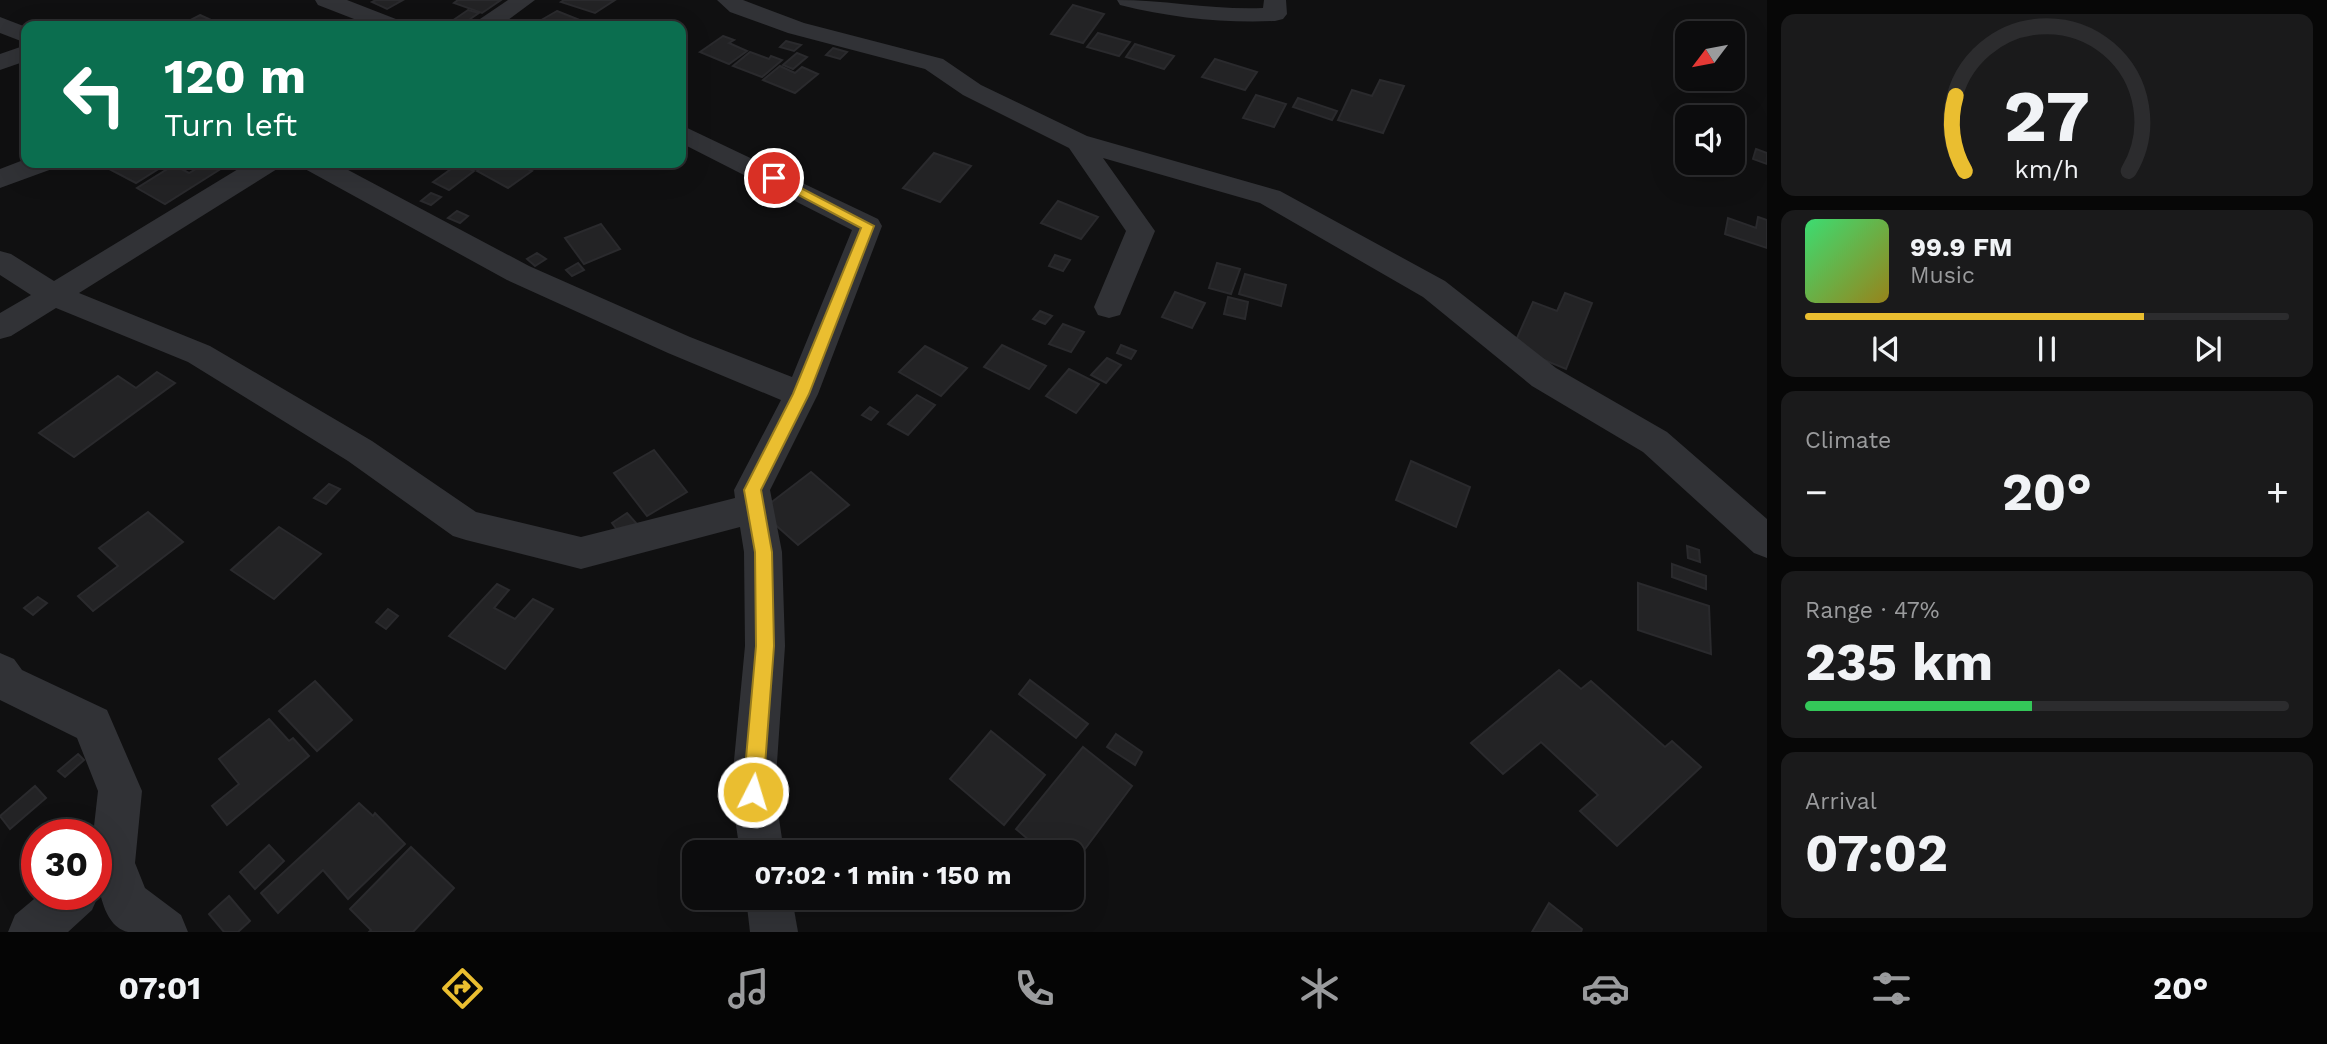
<!DOCTYPE html>
<meta charset="utf-8">
<style>
:root{--surface:#0c0c0d;--page:#1a1a1b;--text:#f1f3f6;--muted:#9a9b9d;--line:#2c2c2e;--accent:#eabe30}
body{margin:0;font-family:"Work Sans",sans-serif;background:var(--page);color:var(--text);height:100vh;display:flex;flex-direction:column;font-size:26px;white-space:nowrap}
*{box-sizing:border-box;margin:0}
p{font-size:23px;color:var(--muted)}
.icon{flex:none;width:38px;height:38px;fill:none;stroke:currentColor;stroke-width:2;stroke-linecap:round;stroke-linejoin:round}
.map{position:relative;flex:1;overflow:hidden}
.details{display:flex;flex-direction:column;gap:14px;padding:14px;background:#070707;width:560px}
.details>*{flex:none}
.top-card{position:absolute;left:21px;top:21px;width:665px;height:147px;border-radius:14px;box-shadow:0 7px 28px #0002,0 0 0 2px var(--line);background:#0b6e4f;color:#fff;overflow:hidden}
.needle{width:46px;rotate:238deg}
.buttons{position:absolute;left:1675px;top:21px;display:grid;gap:14px}
.buttons a{display:grid;place-items:center;width:70px;height:70px;border-radius:14px;background:var(--surface);box-shadow:0 7px 28px #0002,0 0 0 2px var(--line);font-size:35px}
.speed{position:absolute;left:21px;top:819px;display:flex;gap:14px;font-size:35px;font-weight:700;text-align:center}
.speed>*{display:grid;place-content:center;width:91px;height:91px;border-radius:50%;background:var(--surface);box-shadow:0 7px 28px #0002,0 0 0 2px var(--line);line-height:1}
.speed .limit{border:10px solid #d22;background:#fff;color:#111}
.pin{position:absolute;display:grid;place-items:center;width:60px;height:60px;color:#fff;margin:-30px;border:4px solid #fff;border-radius:50%;box-shadow:0 2px 7px #0007}
.me{position:absolute;width:77px;margin:-38px;rotate:5deg;stroke-linejoin:round;filter:drop-shadow(0 0 5px #0008)}
.turn{display:flex;align-items:center;gap:24px;height:147px;padding:0 28px;font-size:32px}
.turn .icon{width:91px;height:91px;stroke-width:2.5}
.turn b{display:block;font-size:49px;line-height:60px}
.big{font-size:52px;font-weight:700;line-height:1.1}
.details .card{flex:1;display:flex;flex-direction:column;justify-content:center;gap:10px;min-width:0;padding:0 24px;border-radius:14px;background:var(--page)}
.details .dial{align-items:center;gap:0}
.dial svg{height:182px;overflow:visible;fill:none;stroke:var(--line);stroke-width:7;stroke-linecap:round;text-anchor:middle}
.dial text{fill:var(--text);stroke:none}
.song{display:flex;align-items:center;gap:21px}
.cover{width:84px;height:84px;border-radius:10px;background:linear-gradient(135deg,hsl(140 70% 55%),hsl(50 70% 35%))}
.played{height:7px;border-radius:4px;background:linear-gradient(90deg,var(--accent) 70%,var(--line) 70%)}
.keys{display:flex;justify-content:space-around;direction:ltr}
.heat{display:flex;justify-content:space-between;align-items:center;font-size:38px;direction:ltr}
.charge{height:10px;border-radius:5px;background:linear-gradient(90deg,#34c759 47%,var(--line) 0)}
.trip{position:absolute;left:682px;top:840px;width:402px;height:70px;border-radius:14px;background:var(--surface);box-shadow:0 7px 28px #0002,0 0 0 2px var(--line);font-weight:700;line-height:70px;text-align:center}
.dock{display:flex;height:112px;justify-content:space-around;align-items:center;background:#050505;color:var(--muted)}
.dock .icon{width:49px;height:49px}
.dock .selected{color:var(--accent)}
.dock b{font-size:32px;color:var(--text)}
main{display:flex;flex:1;min-height:0}
.map>svg:first-child{display:block}
.building{fill:#232325;stroke:#2a2a2d;stroke-width:2}
.lines{fill:none;stroke-linecap:round;stroke-linejoin:round}
.street{fill:#313236;fill-rule:evenodd}
.route{fill:#eabe30;stroke:#987c1f;stroke-width:2}
</style>
<main>
<div class="map">
<svg width="1767" height="932" viewBox="0 0 1767 932">
<rect width="100%" height="100%" fill="#101011"/>
<g class="building">
<path d="M376 0H403L387 9 372 2Z"/>
<path d="M458 0H501L482 13 454 3Z"/>
<path d="M564 0H615L595 13 561 2Z"/>
<path d="M1073 5 1104 14 1083 43 1051 34Z"/>
<path d="M468 10 479 13 460 26 449 23Z"/>
<path d="M557 11 587 23 582 26H531Z"/>
<path d="M200 15 224 26H179Z"/>
<path d="M1098 33 1130 42 1119 56 1087 47Z"/>
<path d="M723 36 734 40 729 43 747 51 729 64 700 52Z"/>
<path d="M786 41 801 45 794 51 780 47Z"/>
<path d="M1135 44 1174 56 1164 69 1126 57Z"/>
<path d="M833 48 847 52 840 59 826 55Z"/>
<path d="M750 52 769 59 771 56 782 60 762 77 733 66Z"/>
<path d="M797 53 807 57 793 69 783 65Z"/>
<path d="M1215 59 1257 72 1245 90 1202 77Z"/>
<path d="M780 66 795 73 802 67 818 74 795 93 763 80Z"/>
<path d="M1380 80 1404 86 1383 133 1338 120 1352 90 1372 96Z"/>
<path d="M1256 95 1286 104 1274 127 1243 118Z"/>
<path d="M1298 98 1337 111 1332 120 1293 107Z"/>
<path d="M1756 149 1767 153V164L1753 159Z"/>
<path d="M934 153 971 166 940 202 903 188Z"/>
<path d="M123 163H168L136 183 111 170Z"/>
<path d="M206 163H230L165 204 137 188 174 165 189 173Z"/>
<path d="M489 163H515L532 171 508 188 477 171Z"/>
<path d="M458 164 474 171 449 190 433 182Z"/>
<path d="M431 193 441 197 431 205 421 201Z"/>
<path d="M1058 201 1098 217 1081 239 1041 223Z"/>
<path d="M457 211 468 216 460 223 448 218Z"/>
<path d="M1758 217 1767 220V248L1725 234 1728 218 1756 228Z"/>
<path d="M601 224 620 249 584 264 565 238Z"/>
<path d="M537 253 546 259 535 266 527 259Z"/>
<path d="M1055 255 1070 260 1063 271 1049 266Z"/>
<path d="M578 263 584 270 572 276 566 270Z"/>
<path d="M1217 263 1240 269 1231 294 1209 288Z"/>
<path d="M1245 274 1286 285 1281 306 1239 294Z"/>
<path d="M1175 292 1205 303 1192 328 1162 317Z"/>
<path d="M1565 293 1592 303 1566 369 1513 347 1533 302 1557 311Z"/>
<path d="M1228 297 1248 302 1245 319 1224 314Z"/>
<path d="M1040 311 1052 316 1045 324 1033 319Z"/>
<path d="M1063 324 1084 332 1071 352 1049 344Z"/>
<path d="M1002 345 1046 366 1029 389 984 367Z"/>
<path d="M1121 345 1136 351 1131 359 1117 353Z"/>
<path d="M925 346 967 368 941 396 899 372Z"/>
<path d="M1107 358 1121 365 1106 383 1091 375Z"/>
<path d="M1069 369 1099 384 1076 413 1046 396Z"/>
<path d="M157 372 175 383 74 457 39 433 118 376 136 388Z"/>
<path d="M917 395 935 405 908 435 888 424Z"/>
<path d="M870 407 878 412 871 420 862 415Z"/>
<path d="M654 450 687 492 647 516 614 473Z"/>
<path d="M1411 461 1470 487 1456 527 1396 500Z"/>
<path d="M811 472 849 505 798 545 760 511Z"/>
<path d="M329 484 340 489 326 504 314 498Z"/>
<path d="M148 512 183 542 93 611 78 596 118 566 99 548Z"/>
<path d="M627 513 637 524 621 535 612 523Z"/>
<path d="M279 527 321 554 274 599 231 570Z"/>
<path d="M1687 546 1699 550 1700 562 1688 558Z"/>
<path d="M1672 564 1706 576V589L1672 577Z"/>
<path d="M1638 583 1709 606 1711 654 1638 630Z"/>
<path d="M497 584 509 590 494 608 515 619 533 599 553 609 505 669 449 636Z"/>
<path d="M38 597 47 603 33 615 24 608Z"/>
<path d="M388 609 398 616 386 629 376 622Z"/>
<path d="M1559 670 1581 689 1591 681 1665 747 1672 741 1701 767 1617 846 1580 811 1598 795 1541 742 1503 774 1471 743Z"/>
<path d="M1030 680 1088 724 1076 738 1019 694Z"/>
<path d="M315 681 352 720 317 751 279 711Z"/>
<path d="M269 719 289 741 293 738 309 756 227 825 212 806 239 784 219 759Z"/>
<path d="M991 731 1045 775 1004 825 950 779Z"/>
<path d="M1116 734 1142 752 1135 765 1107 747Z"/>
<path d="M1083 747 1132 786 1073 865V852H1043L1016 829Z"/>
<path d="M78 754 84 760 65 777 58 771Z"/>
<path d="M35 786 46 798 10 829 0 816Z"/>
<path d="M359 803 373 816 375 813 405 844 348 899 323 870 278 913 261 893Z"/>
<path d="M269 845 284 861 255 889 240 872Z"/>
<path d="M411 847 454 888 413 932H369L371 930 350 909Z"/>
<path d="M229 896 250 921 238 932H224L209 914Z"/>
<path d="M1549 903 1582 929 1581 932H1532Z"/>
</g>
<g class="lines">
<g class="street">
<path d="M315 0H347L401 21 405 26H372L318 5Z"/>
<path d="M508 0H535L500 26H473L477 21Z"/>
<path d="M717 0H743L804 23 943 59 981 85 1087 136 1280 191 1445 281 1556 368 1667 432 1767 519V558L1754 553 1643 452 1532 386 1423 297 1260 203 1103 158 1155 231 1120 315 1109 318 1098 315 1094 307 1126 231 1069 148 963 95 925 69 788 33 730 12Z"/>
<path d="M1117 0C1166 0 1214 10 1263 8L1264 0H1286L1287 14 1283 19 1275 21C1222 23 1172 18 1120 5Z"/>
<path d="M0 17 26 27V43L0 33Z"/>
<path d="M26 45V61L0 70V54Z"/>
<path d="M681 125 878 219 882 226 818 394 770 490 782 552 785 646 775 792 784 852H740L731 792 745 646 744 552 740 527 581 569 466 540 453 536 348 461 188 362 56 308 11 336 0 339V313L31 295 0 275V251L11 254 54 281 248 163H280L277 169 79 293 210 346 372 441 476 512 581 537 735 498 734 490 781 400 668 353 507 280 305 169 301 163H335L529 266 690 337 792 377 852 230 681 143Z"/>
<path d="M26 159V163H56L52 169 0 188V169Z"/>
<path d="M0 653 14 659 22 670 107 710 142 791 135 863 145 888 181 915 188 932C169 932 145 932 128 932 95 924 96 860 96 835H93L98 791 77 738 0 700Z"/>
<path d="M96 887 99 894 92 910 68 932H8L15 915 40 894H96Z"/>
<path d="M746 898H792L798 932H750Z"/>
</g>
</g>
<path class="route" d="M774 174 874 226 809 394 761 490 772 552 774 646 763 792 760 799 753 801 746 799 743 792 756 646 755 552 744 490 793 394 861 228 770 180 768 178Z"/>
</svg>
<div class="buttons">
<a><svg class="needle" viewBox="-14 -14 28 28"><path d="M0-13l5 13h-10z" fill="#e53935"/><path d="M0 13l5-13h-10z" fill="#9a9b9d"/></svg></a>
<a><svg class="icon" aria-label="sound" viewBox="0 0 24 24"><path d="M4 9h4l5-4v14l-5-4H4zM17 9q2 3 0 6"/></svg></a>
</div>
<div class="speed"><div class="limit">30</div></div>
<div class="pin" style="left:774px;top:178px;background:#d93025"><svg class="icon" aria-label="arrive" viewBox="0 0 24 24"><path d="M6 21V4h12l-3 4 3 4H6"/></svg></div>
<svg class="me" style="left:753px;top:792px" viewBox="-20 -20 40 40"><circle r="17" fill="#eabe30" stroke="#fff" stroke-width="3"/><path d="M0-11L8 9 0 5-8 9z" fill="#fff"/></svg>
<div class="trip">07:02 · 1 min · 150 m</div>
<div class="top-card">
<div class="turn"><svg class="icon" aria-label="left" viewBox="0 0 24 24"><path d="M17 20v-9H6M10 6l-5 5 5 5"/></svg><div><b>120 m</b>Turn left</div></div>
</div>
</div>
<section class="details">
<div class="card dial"><svg viewBox="0 0 100 80">
<path d="M14 69A42 42 0 1 1 86 69"/>
<path d="M14 69A42 42 0 0 1 10 36" stroke="#eabe30"/>
<text x="50" y="56" font-size="32" font-weight="700">27</text>
<text x="50" y="72" font-size="11">km/h</text>
</svg></div>
<div class="card">
<div class="song"><i class="cover"></i><div><b>99.9 FM</b><p>Music</p></div></div>
<div class="played"></div>
<div class="keys"><svg class="icon" aria-label="previous" viewBox="0 0 24 24"><path d="M18 5L8 12l10 7zM5 5v14"/></svg><svg class="icon" aria-label="pause" viewBox="0 0 24 24"><path d="M8 5v14M16 5v14"/></svg><svg class="icon" aria-label="next" viewBox="0 0 24 24"><path d="M6 5l10 7-10 7zM19 5v14"/></svg></div>
</div>
<div class="card"><p>Climate</p>
<div class="heat"><a>−</a><b class="big">20°</b><a>+</a></div>
</div>
<div class="card"><p>Range · 47%</p><b class="big">235 km</b><div class="charge"></div></div>
<div class="card"><p>Arrival</p><b class="big">07:02</b></div>
</section>
</main>
<nav class="dock">
<b>07:01</b>
<svg class="icon selected" aria-label="directions" viewBox="0 0 24 24"><path d="M12 3l9 9-9 9-9-9zM9 14v-3h6M13 9l2 2-2 2"/></svg>
<svg class="icon" aria-label="music" viewBox="0 0 24 24"><path d="M9 18V5l10-2v13"/><circle cx="6" cy="18" r="3"/><circle cx="16" cy="16" r="3"/></svg>
<svg class="icon" aria-label="phone" viewBox="0 0 24 24"><path d="M5 4h4l2 5-3 2q2 4 5 5l2-3 5 2v4C11 20 4 13 5 4z"/></svg>
<svg class="icon" aria-label="climate" viewBox="0 0 24 24"><path d="M12 3v18M4 7l16 10M4 17L20 7"/></svg>
<svg class="icon" aria-label="car" viewBox="0 0 24 24"><path d="M5 17H2v-5l4-1 3-4h7l3 4 3 1v5h-3M9 17h6M6 11h13"/><circle cx="7" cy="17" r="2"/><circle cx="17" cy="17" r="2"/></svg>
<svg class="icon" aria-label="filters" viewBox="0 0 24 24"><path d="M4 7h16M4 17h16"/><circle cx="9" cy="7" r="2"/><circle cx="15" cy="17" r="2"/></svg>
<b>20°</b>
</nav>
